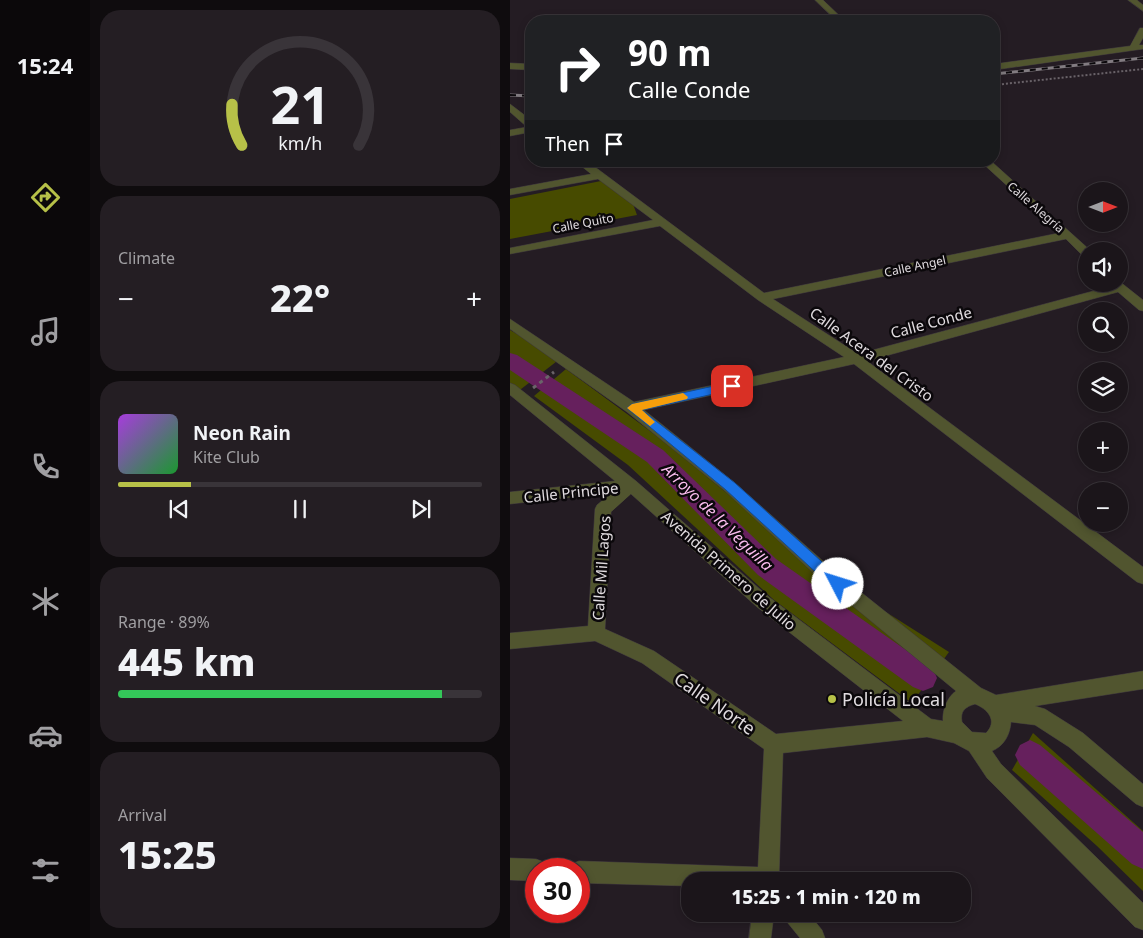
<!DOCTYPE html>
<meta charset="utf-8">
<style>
:root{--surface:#1b151a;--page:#241e23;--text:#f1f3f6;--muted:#a09fa2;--line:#393439;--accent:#b7c148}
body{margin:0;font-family:"Noto Sans",sans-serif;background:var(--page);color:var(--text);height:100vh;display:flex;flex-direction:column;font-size:19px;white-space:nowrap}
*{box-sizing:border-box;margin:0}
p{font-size:16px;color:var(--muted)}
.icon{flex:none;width:28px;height:28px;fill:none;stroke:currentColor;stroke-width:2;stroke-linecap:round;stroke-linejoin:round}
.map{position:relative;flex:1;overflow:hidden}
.panel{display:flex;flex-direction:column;gap:10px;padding:10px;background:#0f0c0e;width:420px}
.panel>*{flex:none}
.hud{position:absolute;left:15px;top:15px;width:475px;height:152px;border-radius:20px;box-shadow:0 2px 8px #0003,0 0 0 1px var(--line);background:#202124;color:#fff;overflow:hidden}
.needle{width:32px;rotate:90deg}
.fabs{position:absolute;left:568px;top:182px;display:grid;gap:10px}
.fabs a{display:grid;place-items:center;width:50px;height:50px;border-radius:50%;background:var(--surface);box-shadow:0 2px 8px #0003,0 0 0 1px var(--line);font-size:25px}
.speed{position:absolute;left:15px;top:858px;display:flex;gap:10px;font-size:25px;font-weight:700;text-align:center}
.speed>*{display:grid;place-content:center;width:65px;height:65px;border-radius:50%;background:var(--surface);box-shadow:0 2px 8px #0003,0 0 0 1px var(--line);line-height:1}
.speed .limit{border:8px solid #d22;background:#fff;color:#111}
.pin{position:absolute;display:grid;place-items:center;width:42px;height:42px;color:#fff;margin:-21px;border-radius:10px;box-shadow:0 2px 8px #0006}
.me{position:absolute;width:55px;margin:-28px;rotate:310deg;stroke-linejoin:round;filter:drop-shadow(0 0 4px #0008)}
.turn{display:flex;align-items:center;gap:18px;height:105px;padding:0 20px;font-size:22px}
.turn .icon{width:65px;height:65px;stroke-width:2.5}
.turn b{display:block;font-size:35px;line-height:42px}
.then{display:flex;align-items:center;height:48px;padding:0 20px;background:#0003;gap:10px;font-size:19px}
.big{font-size:38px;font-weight:800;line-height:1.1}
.panel .widget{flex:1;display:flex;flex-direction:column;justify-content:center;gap:8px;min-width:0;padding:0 18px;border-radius:20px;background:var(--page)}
.panel .dial{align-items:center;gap:0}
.dial svg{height:130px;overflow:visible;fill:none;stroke:var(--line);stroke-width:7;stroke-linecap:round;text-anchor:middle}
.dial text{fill:var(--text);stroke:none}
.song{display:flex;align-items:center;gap:15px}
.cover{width:60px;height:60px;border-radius:8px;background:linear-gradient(135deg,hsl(280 70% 55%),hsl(130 70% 35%))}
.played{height:5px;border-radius:2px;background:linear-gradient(90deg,var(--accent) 20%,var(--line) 20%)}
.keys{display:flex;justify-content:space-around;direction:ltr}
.heat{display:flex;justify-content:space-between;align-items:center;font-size:28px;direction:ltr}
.charge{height:8px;border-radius:4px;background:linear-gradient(90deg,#34c759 89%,var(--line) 0)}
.trip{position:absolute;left:171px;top:872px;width:290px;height:50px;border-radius:20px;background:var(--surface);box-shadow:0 2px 8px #0003,0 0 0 1px var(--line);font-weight:800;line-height:50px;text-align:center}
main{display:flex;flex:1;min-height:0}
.menu{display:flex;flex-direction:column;width:90px;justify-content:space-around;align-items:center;background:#0b080a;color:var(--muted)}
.menu .icon{width:35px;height:35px}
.menu .current{color:var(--accent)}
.menu b{font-size:22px;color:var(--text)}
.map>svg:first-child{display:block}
.green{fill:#474b00}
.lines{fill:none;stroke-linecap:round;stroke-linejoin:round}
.canal{fill:#66205d;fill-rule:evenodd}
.minor-casing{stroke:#3e373d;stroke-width:1}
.path-far1{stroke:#6a6369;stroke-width:2;stroke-dasharray:2 2;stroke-linecap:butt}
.path{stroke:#6a6369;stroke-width:3;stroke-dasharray:4 4;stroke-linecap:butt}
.minor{fill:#51552f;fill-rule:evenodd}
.rail-casing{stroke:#827c81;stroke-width:3}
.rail{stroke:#0b080b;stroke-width:2;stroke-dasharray:6;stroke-linecap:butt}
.route{fill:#1a73e8;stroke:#114b97}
.slow{fill:#f59e0b}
.poi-dot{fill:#b7c148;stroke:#0b080b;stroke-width:2}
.labels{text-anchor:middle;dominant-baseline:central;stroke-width:5;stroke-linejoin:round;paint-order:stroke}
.far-street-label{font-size:12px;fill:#e0dbdf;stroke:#0b080b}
.street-label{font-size:15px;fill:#e0dbdf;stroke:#0b080b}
.water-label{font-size:16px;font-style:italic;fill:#fabcee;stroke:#0b080b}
.near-poi-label{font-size:18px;fill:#e0dbdf;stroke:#0b080b;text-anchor:start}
.near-street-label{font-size:18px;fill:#e0dbdf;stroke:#0b080b}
</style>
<main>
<nav class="menu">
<b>15:24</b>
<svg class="icon current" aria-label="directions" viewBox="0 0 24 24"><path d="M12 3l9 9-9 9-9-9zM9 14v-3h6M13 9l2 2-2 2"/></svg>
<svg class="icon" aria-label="music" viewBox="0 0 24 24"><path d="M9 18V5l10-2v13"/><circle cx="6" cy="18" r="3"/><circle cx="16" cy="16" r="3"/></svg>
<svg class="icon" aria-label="phone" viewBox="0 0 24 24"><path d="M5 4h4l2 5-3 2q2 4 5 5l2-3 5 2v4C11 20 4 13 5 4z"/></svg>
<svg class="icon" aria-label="climate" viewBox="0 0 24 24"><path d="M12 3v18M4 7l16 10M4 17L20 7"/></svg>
<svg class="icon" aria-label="car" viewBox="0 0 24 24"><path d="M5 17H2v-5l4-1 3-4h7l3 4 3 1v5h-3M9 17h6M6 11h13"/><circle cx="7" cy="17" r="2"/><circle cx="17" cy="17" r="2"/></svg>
<svg class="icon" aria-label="filters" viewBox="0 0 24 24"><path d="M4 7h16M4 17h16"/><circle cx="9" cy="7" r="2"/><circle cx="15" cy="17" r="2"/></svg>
</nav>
<section class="panel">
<div class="widget dial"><svg viewBox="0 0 100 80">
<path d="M14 69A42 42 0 1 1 86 69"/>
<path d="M14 69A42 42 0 0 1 8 44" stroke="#b7c148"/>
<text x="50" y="56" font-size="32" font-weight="700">21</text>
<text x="50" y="72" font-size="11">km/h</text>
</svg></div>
<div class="widget"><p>Climate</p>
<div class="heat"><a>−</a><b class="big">22°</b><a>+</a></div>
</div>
<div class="widget">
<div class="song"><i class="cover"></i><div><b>Neon Rain</b><p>Kite Club</p></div></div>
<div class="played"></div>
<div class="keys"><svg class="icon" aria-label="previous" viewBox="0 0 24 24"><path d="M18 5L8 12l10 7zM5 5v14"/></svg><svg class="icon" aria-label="pause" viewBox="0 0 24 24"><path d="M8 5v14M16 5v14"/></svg><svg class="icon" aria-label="next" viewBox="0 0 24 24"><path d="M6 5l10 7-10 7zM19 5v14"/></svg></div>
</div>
<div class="widget"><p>Range · 89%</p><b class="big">445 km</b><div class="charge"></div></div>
<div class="widget"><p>Arrival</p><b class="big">15:25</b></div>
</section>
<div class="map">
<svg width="633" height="938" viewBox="0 0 633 938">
<rect width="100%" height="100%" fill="#241c23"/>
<g class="green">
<path d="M91 181 123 204 127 215 0 239V199Z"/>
<path d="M0 330 51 358 6 393 0 388Z"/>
<path d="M56 369 151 439 316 574 439 652 402 703 264 600 118 465 24 396Z"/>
<path d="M523 733 633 831V891L587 846 502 770Z"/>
</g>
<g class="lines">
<g class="canal">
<path d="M0 353 7 355 153 450 266 559 423 669 427 678 423 687 413 691 403 687 248 575 137 462 0 370Z"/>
<path d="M520 740 530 745 633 832V869L622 864 510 765 505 755 510 745Z"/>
</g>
<defs>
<g id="minor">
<path d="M305 0H313L335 21H327Z"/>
<path d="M618 0H627L633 5V11Z"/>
<path d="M630 28H633V38L629 45H633V49L484 70V64L620 46Z"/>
<path d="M0 63 21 64V70L0 69Z"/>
<path d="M0 104 21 120V132L0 136V130L17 127 0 112Z"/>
<path d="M65 161H77L254 293 549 233 470 161H481L581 251H576V256L572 255 556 239 263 299 348 354 602 286 600 284H609V281L633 300V311L629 310 608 292 357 361 633 567V584L627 582 344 364 134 410 225 483 322 569 471 688 486 695 633 671V689L525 706 535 709 573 733 633 784V807L626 804 559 747 525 725 501 722C500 735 494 746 482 751L491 764 633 903V930L625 927 477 778 459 751 444 743 417 737 273 753 269 877 271 881H180V886L69 883V869H60L61 864 69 861 248 867 254 749 132 663 85 641 0 649V633L78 626 85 509 87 505 101 493 0 504V492L105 481 0 395V383L5 385 126 481 259 597 421 719 433 721C432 711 437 697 446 691L310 579 215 491 117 412 0 329V319L124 402 334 357 248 300 150 226 0 254V248L143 220 88 179 0 195V189L81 174ZM121 494 247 607 393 721 266 734 144 651 95 629 101 512ZM465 704C478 709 488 721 476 733L462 732 452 722C450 711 455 707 465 704Z"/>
<path d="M0 858 26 859 34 862 36 869H26V881L0 880Z"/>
<path d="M242 914H264L261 938H239Z"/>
<path d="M274 914H299L312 930 315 938H290L277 922Z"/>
</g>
</defs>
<use href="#minor" class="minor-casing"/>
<path class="path-far1" d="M484 85 633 69"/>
<path class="path" d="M23 388 44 372"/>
<use href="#minor" class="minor"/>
<defs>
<g id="rail">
<path d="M484 74 633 58"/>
<path d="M0 95 21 96"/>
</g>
</defs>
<use href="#rail" class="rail-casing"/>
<use href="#rail" class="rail"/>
</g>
<path class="route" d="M222 382 227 386 226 389 132 410 225 483 332 580 334 584 332 588 328 589 323 588 216 490 117 408 122 404Z"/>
<path class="slow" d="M173 393 178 397 177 399 132 410 145 422 140 426 117 408 122 404Z"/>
<circle class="poi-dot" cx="322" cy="699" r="5"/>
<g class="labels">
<g class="far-street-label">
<text transform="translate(526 207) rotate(41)">Calle Alegría</text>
<text transform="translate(73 223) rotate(-11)">Calle Quito</text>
<text transform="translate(405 266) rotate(-12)">Calle Angel</text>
</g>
<g class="street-label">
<text transform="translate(421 322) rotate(-15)">Calle Conde</text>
<text transform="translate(362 354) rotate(36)">Calle Acera del Cristo</text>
<text transform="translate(61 492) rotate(-6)">Calle Principe</text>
<text transform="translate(91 568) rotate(-86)">Calle Mil Lagos</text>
<text transform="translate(219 570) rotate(41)">Avenida Primero de Julio</text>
</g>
<g class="water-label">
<text transform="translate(208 517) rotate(44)">Arroyo de la Veguilla</text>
</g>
<g class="near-poi-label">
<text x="332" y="699">Policía Local</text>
</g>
<g class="near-street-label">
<text transform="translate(205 703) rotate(35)">Calle Norte</text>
</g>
</g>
</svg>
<div class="fabs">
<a><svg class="needle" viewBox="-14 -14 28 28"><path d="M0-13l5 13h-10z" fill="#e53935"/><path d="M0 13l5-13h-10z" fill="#a09fa2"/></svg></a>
<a><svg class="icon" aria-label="sound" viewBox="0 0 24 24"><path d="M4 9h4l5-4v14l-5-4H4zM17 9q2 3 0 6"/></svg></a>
<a><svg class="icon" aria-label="search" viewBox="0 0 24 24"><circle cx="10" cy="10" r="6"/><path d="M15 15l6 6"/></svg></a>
<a><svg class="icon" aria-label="layers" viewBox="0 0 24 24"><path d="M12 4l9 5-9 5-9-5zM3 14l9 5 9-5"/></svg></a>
<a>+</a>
<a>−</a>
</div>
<div class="speed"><div class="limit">30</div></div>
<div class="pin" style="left:222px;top:386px;background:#d93025"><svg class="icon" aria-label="arrive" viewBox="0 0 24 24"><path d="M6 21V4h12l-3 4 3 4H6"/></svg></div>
<svg class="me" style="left:328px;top:584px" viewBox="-20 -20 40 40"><circle r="19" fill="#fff"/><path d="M0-13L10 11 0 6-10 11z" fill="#1a73e8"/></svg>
<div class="trip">15:25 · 1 min · 120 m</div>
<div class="hud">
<div class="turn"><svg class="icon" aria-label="right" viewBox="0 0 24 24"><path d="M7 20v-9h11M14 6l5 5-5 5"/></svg><div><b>90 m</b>Calle Conde</div></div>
<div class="then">Then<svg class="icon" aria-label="arrive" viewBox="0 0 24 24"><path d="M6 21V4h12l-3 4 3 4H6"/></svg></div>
</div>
</div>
</main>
